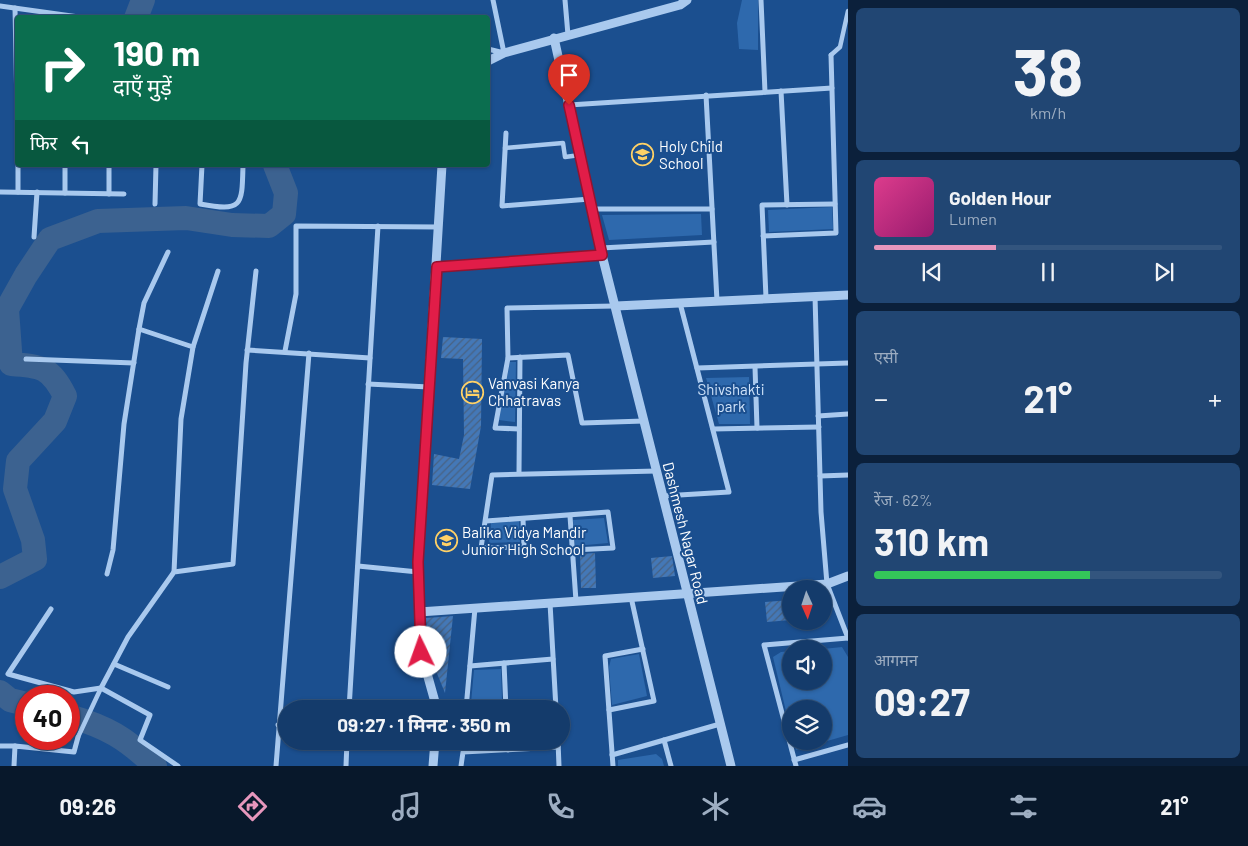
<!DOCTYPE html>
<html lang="hi">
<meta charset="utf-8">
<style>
:root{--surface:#143b6b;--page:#214673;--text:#f1f3f6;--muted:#9dadc1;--line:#33557e;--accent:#e797bd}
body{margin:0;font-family:Barlow,"Noto Sans Devanagari",sans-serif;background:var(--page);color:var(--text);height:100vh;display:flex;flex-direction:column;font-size:19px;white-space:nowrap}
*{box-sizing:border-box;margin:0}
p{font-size:16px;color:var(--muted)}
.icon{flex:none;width:28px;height:28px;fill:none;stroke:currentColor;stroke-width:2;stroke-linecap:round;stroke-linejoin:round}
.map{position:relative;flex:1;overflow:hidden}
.panel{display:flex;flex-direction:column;gap:8px;padding:8px;background:#0b203b;width:400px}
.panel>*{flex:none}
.top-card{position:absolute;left:15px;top:15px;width:475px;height:152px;border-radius:5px;box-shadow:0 1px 4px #0004,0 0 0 1px var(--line);background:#0b6e4f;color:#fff;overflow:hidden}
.needle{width:32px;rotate:177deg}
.tools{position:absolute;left:782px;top:580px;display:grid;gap:10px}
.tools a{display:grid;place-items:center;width:50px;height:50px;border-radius:50%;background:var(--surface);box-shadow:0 1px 4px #0004,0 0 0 1px var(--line);font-size:25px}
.speed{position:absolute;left:15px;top:685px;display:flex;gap:10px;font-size:25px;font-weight:700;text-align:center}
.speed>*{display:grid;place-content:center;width:65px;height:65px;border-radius:50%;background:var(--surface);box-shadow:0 1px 4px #0004,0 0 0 1px var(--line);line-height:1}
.speed .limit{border:8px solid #d22;background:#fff;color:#111}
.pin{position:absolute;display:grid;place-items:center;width:42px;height:42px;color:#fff;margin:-51px -21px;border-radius:50% 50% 50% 0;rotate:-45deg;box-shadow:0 0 5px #0007}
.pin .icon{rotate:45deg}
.me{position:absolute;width:55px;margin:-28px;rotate:357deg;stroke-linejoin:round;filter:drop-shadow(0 0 4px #0008)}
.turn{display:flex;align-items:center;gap:18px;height:105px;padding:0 15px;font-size:22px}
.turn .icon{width:65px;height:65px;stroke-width:2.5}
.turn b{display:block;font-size:35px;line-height:42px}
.then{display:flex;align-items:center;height:48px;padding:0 15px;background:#0003;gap:10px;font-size:19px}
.big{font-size:38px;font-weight:700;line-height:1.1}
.panel .widget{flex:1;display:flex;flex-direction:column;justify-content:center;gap:8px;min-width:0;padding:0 18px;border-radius:8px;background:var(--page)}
.panel .dial{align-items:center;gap:0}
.dial b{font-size:65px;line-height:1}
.song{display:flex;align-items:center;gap:15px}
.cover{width:60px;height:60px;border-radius:8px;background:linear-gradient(135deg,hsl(330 70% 55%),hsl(320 70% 35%))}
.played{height:5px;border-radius:2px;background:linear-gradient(90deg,var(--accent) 35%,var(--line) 35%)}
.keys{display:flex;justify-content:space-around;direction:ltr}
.heat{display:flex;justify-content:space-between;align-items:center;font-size:28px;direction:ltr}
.charge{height:8px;border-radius:4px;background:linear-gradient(90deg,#34c759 62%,var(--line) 0)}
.trip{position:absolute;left:278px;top:700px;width:292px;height:50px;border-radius:25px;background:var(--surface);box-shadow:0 1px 4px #0004,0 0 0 1px var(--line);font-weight:700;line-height:50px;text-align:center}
.tabs{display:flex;height:80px;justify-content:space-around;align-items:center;background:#08182b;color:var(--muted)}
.tabs .icon{width:35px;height:35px}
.tabs .on{color:var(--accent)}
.tabs b{font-size:22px;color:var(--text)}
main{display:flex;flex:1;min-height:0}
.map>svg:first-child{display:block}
.park{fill:#2e69ad}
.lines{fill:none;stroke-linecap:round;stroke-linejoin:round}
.river{stroke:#3c6290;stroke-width:24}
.building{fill:url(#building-hatch)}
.pedestrian{stroke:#a9c9ee;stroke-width:4.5}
.minor{stroke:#a9c9ee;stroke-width:5}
.tertiary{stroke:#a9c9ee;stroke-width:9}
.route-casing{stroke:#92132f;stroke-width:12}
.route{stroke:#e11d48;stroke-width:9}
.labels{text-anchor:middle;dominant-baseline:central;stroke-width:4;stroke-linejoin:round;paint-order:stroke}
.poi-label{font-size:15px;fill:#fff;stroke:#1b4f8f;text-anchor:start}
.park-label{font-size:15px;fill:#cfe3fa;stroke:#1b4f8f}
.street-label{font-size:15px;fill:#fff;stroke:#1b4f8f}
</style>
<main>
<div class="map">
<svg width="848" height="766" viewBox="0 0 848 766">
<defs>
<pattern id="building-hatch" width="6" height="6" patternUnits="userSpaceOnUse" patternTransform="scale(1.25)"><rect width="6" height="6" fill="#4478b7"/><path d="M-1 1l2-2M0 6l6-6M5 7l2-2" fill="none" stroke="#486282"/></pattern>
</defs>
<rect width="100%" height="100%" fill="#1b4f8f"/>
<g class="park">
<path d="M742 0H758V50L739 49 737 23Z"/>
<path d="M832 207 833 229 769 232 768 210Z"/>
<path d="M701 214 702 235 609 240 602 215Z"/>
<path d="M510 362H516L515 422 499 420Z"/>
<path d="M749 377 750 424H719L706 378Z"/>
<path d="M604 518 608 543 575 546 573 520Z"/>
<path d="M519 521 520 542 489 543 491 523Z"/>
<path d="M842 647 848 657V735L796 750 794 741H824V709H791V732L773 657 781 652 791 651V681H824L823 649Z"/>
<path d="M639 654 647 696 612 705 609 667 611 659Z"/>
<path d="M501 669 502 699 499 704 473 706 471 703 474 670Z"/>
<path d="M656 754 662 759 664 766H618V760Z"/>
</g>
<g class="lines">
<g class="river">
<path d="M136 18 143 0"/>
<path d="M0 577 35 559 33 540 15 489 18 461 55 421 65 396C50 367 42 366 11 364L7 309 26 275 50 239 98 221 186 218 232 225 269 226 284 214 286 193 275 165"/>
<path d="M0 692 10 700 26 704"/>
<path d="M69 716C107 727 126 738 155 766"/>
</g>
</g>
<g class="building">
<path d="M443 337 482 339 481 426 470 489 432 485 434 454 459 459 464 435 463 359 441 358Z"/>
<path d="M595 553 596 588H581L580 554Z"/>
<path d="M672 556 675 576 653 578 651 558Z"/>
<path d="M791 600V620L767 622 765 602Z"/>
<path d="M453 616 445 693 429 654 426 618Z"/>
</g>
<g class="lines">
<g class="pedestrian">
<path d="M831 55 840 47 848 11"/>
<path d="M505 148 563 143 565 157 580 155"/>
<path d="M78 737 101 688"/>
</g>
<g class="minor">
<path d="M565 0 568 35"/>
<path d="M761 0 765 92"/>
<path d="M0 6 86 18"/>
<path d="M15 8 18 161"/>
<path d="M488 49 504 53 493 0"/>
<path d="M781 91 787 205"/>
<path d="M706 95 717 301"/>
<path d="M569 105 832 88"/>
<path d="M506 133 502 206 590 199"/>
<path d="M18 165V192"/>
<path d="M65 165V193"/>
<path d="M109 165V194"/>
<path d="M202 165 200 204C243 212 242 206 243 165"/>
<path d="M0 192 124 194"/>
<path d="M155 204 156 165"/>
<path d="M592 209H712"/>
<path d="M763 236 836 233 831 55"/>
<path d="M34 237 37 192"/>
<path d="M601 248 714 242"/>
<path d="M437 267 602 255"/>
<path d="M815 296 821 512 827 584 848 638"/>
<path d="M766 298 762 205 835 204"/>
<path d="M139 329 193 347"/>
<path d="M247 350 370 358"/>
<path d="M285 351 296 294V226L439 227"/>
<path d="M508 358 568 355 582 423 644 421"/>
<path d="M26 359 134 363"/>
<path d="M755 367 757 428"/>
<path d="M697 368 848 363"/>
<path d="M368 384 429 387"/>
<path d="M818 416 848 414"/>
<path d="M519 429 495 428 508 358 507 308 615 306"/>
<path d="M713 429 819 427"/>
<path d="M519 472 520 357"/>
<path d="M820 476 848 475"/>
<path d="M663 496 729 492 680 303"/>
<path d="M570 516 576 601"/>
<path d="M523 519 524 547 481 548 492 475 657 471"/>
<path d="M486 521 608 512 613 548 573 550"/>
<path d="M358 566 418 572"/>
<path d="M174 572 181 419 193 347 218 271"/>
<path d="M107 574 113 550 124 424 139 329 144 303 168 252"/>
<path d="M550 603 556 709"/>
<path d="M51 609 8 674 74 692 101 688"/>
<path d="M504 663 506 709"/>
<path d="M114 664 168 687"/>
<path d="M470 666 553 659"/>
<path d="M349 709 378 226"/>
<path d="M466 709 475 608"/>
<path d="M491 709 506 708"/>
<path d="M609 710 654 701 631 597"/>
<path d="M278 725 286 724"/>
<path d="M664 740 671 766"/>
<path d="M507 741 508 750"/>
<path d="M558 741 559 766"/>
<path d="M0 746H15"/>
<path d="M612 755 720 724"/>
<path d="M794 760 848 745"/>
<path d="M14 766 15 746 74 752 78 737"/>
<path d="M178 766 140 740 150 715 101 688 128 637 174 572 233 564 246 363 256 271"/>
<path d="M276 766 309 353"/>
<path d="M346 766 347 741"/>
<path d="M461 766 463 752 558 747"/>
<path d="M613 766 605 656 643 649"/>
<path d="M796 766 764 645 848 638"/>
</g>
<g class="tertiary">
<path d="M554 38 602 255 731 766"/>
<path d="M488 61 504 53 680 5 687 0"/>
<path d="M616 306 848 295"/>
<path d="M419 612 827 584 848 576"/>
<path d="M437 709 421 652 418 562 442 165"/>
<path d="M433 766 435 741"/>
</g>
</g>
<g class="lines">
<defs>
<path id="route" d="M421 652 418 562 437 267 602 255 569 105"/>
</defs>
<use href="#route" class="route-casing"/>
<use href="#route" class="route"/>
</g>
<defs>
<symbol id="school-ring" viewBox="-11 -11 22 22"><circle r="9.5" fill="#1b4f8f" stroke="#ffd166" stroke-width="1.5"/><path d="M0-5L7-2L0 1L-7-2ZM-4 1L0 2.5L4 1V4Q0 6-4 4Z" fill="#ffd166"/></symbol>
<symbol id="hotel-ring" viewBox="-11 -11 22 22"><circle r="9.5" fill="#1b4f8f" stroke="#ffd166" stroke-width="1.5"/><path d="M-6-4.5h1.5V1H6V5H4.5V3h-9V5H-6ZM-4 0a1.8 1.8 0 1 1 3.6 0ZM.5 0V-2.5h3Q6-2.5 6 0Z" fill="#ffd166"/></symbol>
</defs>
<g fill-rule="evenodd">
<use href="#school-ring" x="630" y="142" width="25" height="25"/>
<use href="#hotel-ring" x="460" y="380" width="25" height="25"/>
<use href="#school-ring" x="434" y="528" width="25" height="25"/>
</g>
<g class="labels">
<g class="poi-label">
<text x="659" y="146">Holy Child<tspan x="659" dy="17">School</tspan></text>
<text x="488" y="383">Vanvasi Kanya<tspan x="488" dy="17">Chhatravas</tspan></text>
<text x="462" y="532">Balika Vidya Mandir<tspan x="462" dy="17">Junior High School</tspan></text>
</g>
<g class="park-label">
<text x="731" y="389">Shivshakti<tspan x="731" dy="17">park</tspan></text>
</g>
<g class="street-label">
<text transform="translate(686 533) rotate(76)">Dashmesh Nagar Road</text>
</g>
</g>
</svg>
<div class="tools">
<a><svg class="needle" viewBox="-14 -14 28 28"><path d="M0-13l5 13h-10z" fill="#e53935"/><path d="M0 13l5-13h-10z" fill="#9dadc1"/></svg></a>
<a><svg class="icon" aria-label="sound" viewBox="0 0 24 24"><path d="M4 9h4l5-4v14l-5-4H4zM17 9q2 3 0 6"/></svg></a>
<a><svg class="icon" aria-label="layers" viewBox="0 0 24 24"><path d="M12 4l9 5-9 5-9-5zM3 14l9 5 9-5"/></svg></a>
</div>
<div class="speed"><div class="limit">40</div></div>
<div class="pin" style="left:569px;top:105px;background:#d93025"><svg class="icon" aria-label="arrive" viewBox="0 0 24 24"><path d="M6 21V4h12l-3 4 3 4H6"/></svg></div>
<svg class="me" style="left:421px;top:652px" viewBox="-20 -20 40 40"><circle r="19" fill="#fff"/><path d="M0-13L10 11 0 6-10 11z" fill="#e11d48"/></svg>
<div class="trip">09:27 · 1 मिनट · 350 m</div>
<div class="top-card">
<div class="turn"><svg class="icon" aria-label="right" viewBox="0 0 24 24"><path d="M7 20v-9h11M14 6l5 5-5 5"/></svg><div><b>190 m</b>दाएँ मुड़ें</div></div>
<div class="then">फिर<svg class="icon" aria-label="left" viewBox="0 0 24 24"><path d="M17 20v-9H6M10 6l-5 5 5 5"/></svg></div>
</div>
</div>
<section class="panel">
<div class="widget dial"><b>38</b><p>km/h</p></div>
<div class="widget">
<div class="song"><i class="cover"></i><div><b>Golden Hour</b><p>Lumen</p></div></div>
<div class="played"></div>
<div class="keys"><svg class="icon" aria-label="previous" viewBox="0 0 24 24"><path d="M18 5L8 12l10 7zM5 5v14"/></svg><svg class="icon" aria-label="pause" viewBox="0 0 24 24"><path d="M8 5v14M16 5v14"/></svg><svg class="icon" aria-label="next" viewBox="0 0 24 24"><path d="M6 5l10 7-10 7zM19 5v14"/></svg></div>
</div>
<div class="widget"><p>एसी</p>
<div class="heat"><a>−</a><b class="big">21°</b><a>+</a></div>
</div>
<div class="widget"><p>रेंज · 62%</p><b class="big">310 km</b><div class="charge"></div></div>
<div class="widget"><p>आगमन</p><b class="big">09:27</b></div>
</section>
</main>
<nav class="tabs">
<b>09:26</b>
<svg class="icon on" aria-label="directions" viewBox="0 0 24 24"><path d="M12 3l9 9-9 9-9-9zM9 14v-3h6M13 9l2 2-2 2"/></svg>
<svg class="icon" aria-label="music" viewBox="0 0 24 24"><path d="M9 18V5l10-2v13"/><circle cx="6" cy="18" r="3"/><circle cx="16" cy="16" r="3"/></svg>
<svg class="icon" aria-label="phone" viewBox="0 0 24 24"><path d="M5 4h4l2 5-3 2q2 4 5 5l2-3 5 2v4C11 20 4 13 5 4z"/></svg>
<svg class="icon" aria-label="climate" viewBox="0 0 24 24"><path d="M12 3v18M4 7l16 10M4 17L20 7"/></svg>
<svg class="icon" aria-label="car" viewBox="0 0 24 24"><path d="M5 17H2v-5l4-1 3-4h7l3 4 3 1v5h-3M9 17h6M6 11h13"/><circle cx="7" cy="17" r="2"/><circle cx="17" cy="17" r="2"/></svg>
<svg class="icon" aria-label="filters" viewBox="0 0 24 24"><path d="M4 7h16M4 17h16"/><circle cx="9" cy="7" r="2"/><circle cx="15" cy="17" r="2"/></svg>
<b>21°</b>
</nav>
